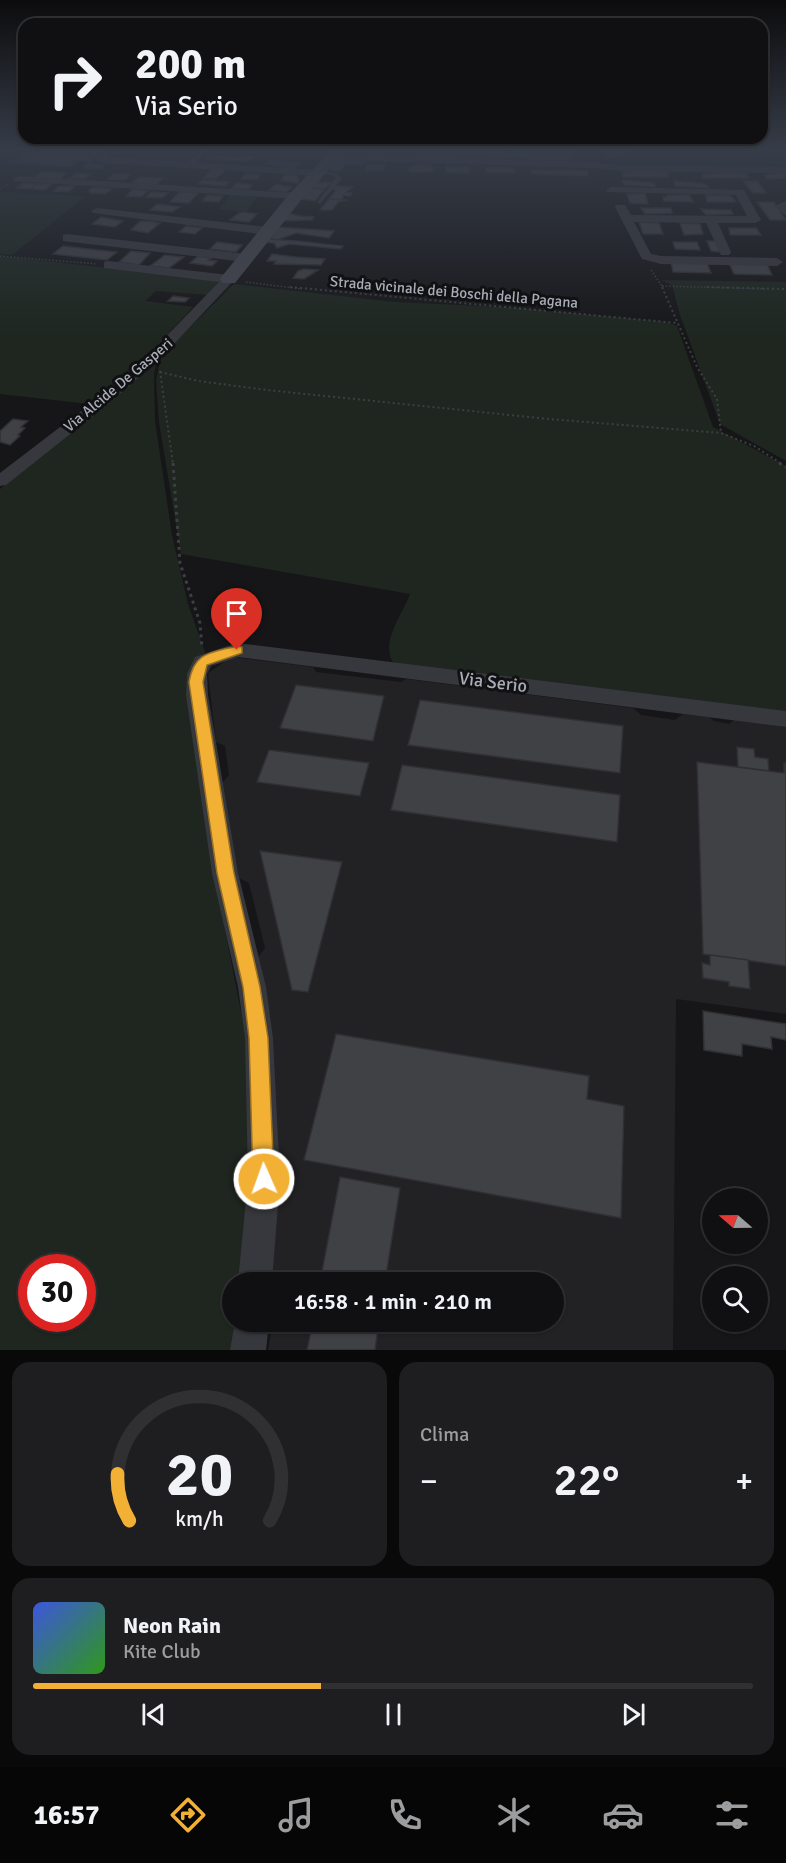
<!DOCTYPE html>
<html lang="it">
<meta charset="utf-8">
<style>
:root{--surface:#101012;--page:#1e1e20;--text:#f1f3f6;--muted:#9c9d9f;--line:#303032;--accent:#f2b134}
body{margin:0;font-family:Signika,sans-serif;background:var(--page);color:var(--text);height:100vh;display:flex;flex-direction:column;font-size:22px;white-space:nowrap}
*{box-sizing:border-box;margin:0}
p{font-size:20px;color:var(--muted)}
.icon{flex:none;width:33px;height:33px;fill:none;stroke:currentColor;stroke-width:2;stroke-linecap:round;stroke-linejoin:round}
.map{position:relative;height:1350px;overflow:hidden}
.details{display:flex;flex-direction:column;gap:12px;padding:12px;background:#09090a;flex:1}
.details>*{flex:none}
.guide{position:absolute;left:18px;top:18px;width:750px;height:126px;border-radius:18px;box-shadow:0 2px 4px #0004,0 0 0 2px var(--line);background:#101012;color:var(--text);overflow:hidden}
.needle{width:39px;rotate:290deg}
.controls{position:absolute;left:702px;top:1188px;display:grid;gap:12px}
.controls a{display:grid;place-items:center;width:66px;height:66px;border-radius:50%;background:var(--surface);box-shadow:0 2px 4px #0004,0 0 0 2px var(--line);font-size:30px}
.speed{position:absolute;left:18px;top:1254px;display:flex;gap:12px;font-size:30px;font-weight:700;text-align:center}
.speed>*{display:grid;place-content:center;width:78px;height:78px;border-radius:50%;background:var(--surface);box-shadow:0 2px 4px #0004,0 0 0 2px var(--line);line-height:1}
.speed .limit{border:9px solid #d22;background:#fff;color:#111}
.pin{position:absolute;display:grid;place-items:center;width:51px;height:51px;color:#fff;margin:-62px -26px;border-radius:50% 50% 50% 0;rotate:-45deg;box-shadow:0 0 6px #0007}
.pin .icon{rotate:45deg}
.me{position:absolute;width:66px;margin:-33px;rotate:358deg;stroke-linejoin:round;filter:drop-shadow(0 0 4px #0008)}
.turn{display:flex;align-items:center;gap:21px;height:126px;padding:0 18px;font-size:27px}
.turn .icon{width:78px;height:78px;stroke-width:2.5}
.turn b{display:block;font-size:42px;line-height:51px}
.big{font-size:45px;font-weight:600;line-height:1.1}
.details .card{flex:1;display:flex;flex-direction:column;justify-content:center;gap:9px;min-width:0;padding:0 21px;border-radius:18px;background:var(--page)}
.details .dial{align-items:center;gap:0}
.dial svg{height:156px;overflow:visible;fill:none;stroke:var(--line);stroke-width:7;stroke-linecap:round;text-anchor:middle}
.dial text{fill:var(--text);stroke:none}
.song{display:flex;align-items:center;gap:18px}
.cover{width:72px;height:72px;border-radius:9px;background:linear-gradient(135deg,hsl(230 70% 55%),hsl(110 70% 35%))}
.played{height:6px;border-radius:3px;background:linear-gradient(90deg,var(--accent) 40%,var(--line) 40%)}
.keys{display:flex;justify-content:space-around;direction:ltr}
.heat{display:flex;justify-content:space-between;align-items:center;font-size:33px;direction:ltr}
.details .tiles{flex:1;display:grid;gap:12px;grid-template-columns:1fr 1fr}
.card:last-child{grid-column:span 2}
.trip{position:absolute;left:222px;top:1272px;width:342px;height:60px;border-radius:30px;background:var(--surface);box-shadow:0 2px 4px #0004,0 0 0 2px var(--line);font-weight:600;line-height:60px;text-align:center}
.tabs{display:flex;height:96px;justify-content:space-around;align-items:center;background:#060607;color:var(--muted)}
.tabs .icon{width:42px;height:42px}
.tabs .on{color:var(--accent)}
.tabs b{font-size:27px;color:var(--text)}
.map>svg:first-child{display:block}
.built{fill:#222225}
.green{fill:#1e261f;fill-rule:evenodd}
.building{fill:#404145;stroke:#303034;stroke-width:1.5}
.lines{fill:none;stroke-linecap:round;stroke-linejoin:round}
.path-far2{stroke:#3d3f44;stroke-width:1.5;stroke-dasharray:1.5 2;stroke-linecap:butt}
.path-far1{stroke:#3d3f44;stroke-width:2;stroke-dasharray:2 3;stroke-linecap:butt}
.path{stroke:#3d3f44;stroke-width:3;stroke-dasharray:3 4;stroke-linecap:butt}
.lane{fill:#37383d;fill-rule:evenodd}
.street{fill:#37383d;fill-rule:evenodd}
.secondary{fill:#45474d;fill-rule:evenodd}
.route{fill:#f2b134;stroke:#9d7322;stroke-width:1.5}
.labels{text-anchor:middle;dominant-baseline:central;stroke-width:6;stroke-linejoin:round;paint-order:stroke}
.far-street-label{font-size:15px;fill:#a8adb8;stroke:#111113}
.street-label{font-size:18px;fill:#a8adb8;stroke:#111113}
</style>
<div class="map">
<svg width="786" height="1350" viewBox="0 0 786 1350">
<rect width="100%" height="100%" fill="#161618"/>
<g class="built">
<path d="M348 151H578L586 161 341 155Z"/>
<path d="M231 657 313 667 316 672 401 682 406 679 633 708 641 715 675 720 683 714 709 717 714 721 729 724 734 720 786 727V1014L676 999 673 1350H268L273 1322H554V1282H272L258 957 265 948 249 883 239 878 229 832 222 783 229 775 225 746 216 742 208 673Z"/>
</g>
<g class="green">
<path d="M670 151H783L786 153V168L631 166 600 160 674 157Z"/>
<path d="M0 192 86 196 12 255 0 254Z"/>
<path d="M231 194 258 196 246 212 219 209Z"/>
<path d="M0 256 216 280 219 284 208 295 156 291 145 301 193 307 158 345 89 404 0 394Z"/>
<path d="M661 280 786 282V461L720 424 680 315 672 285Z"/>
<path d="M234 284 395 302 518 308 665 322 677 326 713 427 786 466V714L426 670 393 662C380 642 403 614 410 594L181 554 159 423 156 380 161 356Z"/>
<path d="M157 361 154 374 155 421 172 535 188 604 207 658 206 692 225 930 247 1042 256 1249 253 1282H232V1322H248L245 1350H0V489ZM32 1268H82V1318H32Z"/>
</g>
<g class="building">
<path d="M31 151H83L101 153 93 158H82L70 167 15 162Z"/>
<path d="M200 151H207L195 163 188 162Z"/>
<path d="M368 151H389L387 157 367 156Z"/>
<path d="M570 151 572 160 440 157V152Z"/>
<path d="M629 151 626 153 629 156 607 157 603 152Z"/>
<path d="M416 152H440V157L415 156Z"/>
<path d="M209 155 238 157 255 156 248 161H236L206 159Z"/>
<path d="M272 159 279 161 300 163 294 168 264 164Z"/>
<path d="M337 160 365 161 363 165 345 164 340 171 330 170Z"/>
<path d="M88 163 105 165 100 169 83 168Z"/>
<path d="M367 164H385L383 171H365Z"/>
<path d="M415 165H428L435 168 431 172H410L407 168Z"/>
<path d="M447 166 469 167V173L445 172Z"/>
<path d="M486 167 515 168V173L485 172Z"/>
<path d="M213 168 227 169 215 179 204 178Z"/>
<path d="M531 170 587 171 588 176 532 174Z"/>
<path d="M639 171 667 172 669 177H623L622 173Z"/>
<path d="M41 172 67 173 60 179 35 177Z"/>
<path d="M77 173 91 174 85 179 70 178Z"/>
<path d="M246 173 261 174 257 179H241Z"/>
<path d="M718 173H747L749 178H703L702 174Z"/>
<path d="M780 173H786V178L767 179 765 175Z"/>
<path d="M114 174H127L130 175 124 180 108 179Z"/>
<path d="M284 175H297L299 180 298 183 281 181Z"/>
<path d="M139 177 163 178 156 185 132 183Z"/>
<path d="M202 180 229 182 226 186 199 184Z"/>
<path d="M622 180 654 183 656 187 624 185Z"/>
<path d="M317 181H320L318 183 333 182 324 189 310 188Z"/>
<path d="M674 181 705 184 709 188 675 186Z"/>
<path d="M743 181H757L766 193H753Z"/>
<path d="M24 183 38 184 31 189 16 188Z"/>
<path d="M236 183 245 184 252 185 249 189 232 188Z"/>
<path d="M38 184H52L45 190 31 189Z"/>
<path d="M276 184 284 186 292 187 286 192 269 190Z"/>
<path d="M59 186H75L69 192 53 191Z"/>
<path d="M335 186 353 187 346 192 352 193 350 196 343 195 342 200 329 199 336 190 333 189Z"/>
<path d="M92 187 105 188 112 189 105 194 90 193 89 190Z"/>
<path d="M310 188 324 189H325L315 201 299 199Z"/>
<path d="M133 189 141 190 148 191 141 197 126 196Z"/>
<path d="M151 192 168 193 162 198 146 197Z"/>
<path d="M179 192 198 193 189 203 170 202Z"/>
<path d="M645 193 648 204 630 203 627 194Z"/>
<path d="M207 195 223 196 219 202 202 201Z"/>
<path d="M667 195H689L694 202 664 201 663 197H667Z"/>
<path d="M706 195 731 196 736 202H707Z"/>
<path d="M329 199 342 200H348L338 202 332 210H320Z"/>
<path d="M757 202H774L786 220H770Z"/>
<path d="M157 204 180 207 172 212 150 210Z"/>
<path d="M641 208H671L672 213 645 214Z"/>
<path d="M701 209 731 210 733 214 706 215Z"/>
<path d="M239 213 243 212 257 214 249 222 230 220Z"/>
<path d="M288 213 300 216 314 217 312 220 282 221Z"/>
<path d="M101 217 123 221 115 227 92 224Z"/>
<path d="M140 221H150L160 223 148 233 131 230Z"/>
<path d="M639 222 659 223 663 234H643Z"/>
<path d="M680 223 700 224 703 234 684 235Z"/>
<path d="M186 226 202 228 195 234 179 232Z"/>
<path d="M278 227 334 231 329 238 296 233 277 240 270 239Z"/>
<path d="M729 228H756L761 235H730Z"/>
<path d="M268 239 297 241 343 246 341 249 289 244 277 248 274 243 265 242Z"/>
<path d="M707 241H715L720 252 711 251Z"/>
<path d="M217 242 242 245 236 252 210 249Z"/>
<path d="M673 242H697L700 250 675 249Z"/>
<path d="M63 246 97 250 117 252 107 260 53 254Z"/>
<path d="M131 251 150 253 139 265 119 262Z"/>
<path d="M272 254 296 257 325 259 321 265 274 264 276 261H267Z"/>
<path d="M165 255 184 257 169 268 150 266Z"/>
<path d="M198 256 211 258 208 260 217 261 212 266 190 263Z"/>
<path d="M671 262 707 263 711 273 673 272Z"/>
<path d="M729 263 767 264 772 275 734 274Z"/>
<path d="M304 269 318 270 304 279 293 278 298 271Z"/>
<path d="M173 296 189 298 185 302 168 301Z"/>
<path d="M13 419 28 421 21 427 25 428 18 435 20 436 10 445 0 442V431Z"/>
<path d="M296 685 384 696 373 741 280 728Z"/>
<path d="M420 700 623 726 620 773 408 745Z"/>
<path d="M737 747 754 749 755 757 768 759 769 771 738 767Z"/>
<path d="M269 750 369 763 360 796 257 782Z"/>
<path d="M697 762 784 773V763H786V966L703 954Z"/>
<path d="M402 765 620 795 617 842 391 810Z"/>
<path d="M260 851 342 862 308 992 292 990Z"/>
<path d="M710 955 748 960 750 989 729 986V982L703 978 702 963 710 965Z"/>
<path d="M703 1011 786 1024V1040L771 1037 772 1049 742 1044V1056L704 1050Z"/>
<path d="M336 1034 589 1076 587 1099 624 1106 621 1218 304 1160Z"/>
<path d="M340 1177 400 1188 385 1282H320Z"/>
<path d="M313 1322H379L375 1350H307Z"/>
</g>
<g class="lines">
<g class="path-far2">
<path d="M713 156 783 152"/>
<path d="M0 162 39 165"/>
<path d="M10 162 28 151"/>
<path d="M0 189 8 184"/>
<path d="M0 256 97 264"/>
<path d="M651 270 662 286"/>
<path d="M246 282 302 289"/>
<path d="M663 289 662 286 769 289"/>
</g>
<g class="path-far1">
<path d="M290 287 677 323"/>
<path d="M662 287 697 367 717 399 721 433"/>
<path d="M707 287 786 289"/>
<path d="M160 371 173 464"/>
<path d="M160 372 198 381 267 390 549 419 721 433 754 446 782 464"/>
</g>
<g class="path">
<path d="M173 463 180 563 200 623 202 648"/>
<path d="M779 463 786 467"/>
</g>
<g class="lane">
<path d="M45 154 91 158 94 160 91 162 43 157Z"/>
<path d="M318 171 335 173 342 178 320 204 317 202 336 178 332 175 316 174Z"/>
</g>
<g class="street">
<path d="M92 151H107V157L318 170 323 173 318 176 105 163 97 161V154Z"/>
<path d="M333 155 593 162 629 166 786 167V173L629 172 593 168 329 160V156Z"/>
<path d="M18 176 296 193 301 196 296 199 14 181 13 179Z"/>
<path d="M611 187 744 190 761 220 755 223H718L731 252 729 255H721L706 223 634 222 651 254 661 256 777 258 783 262 777 266 661 264 642 259 615 207 617 205H625L631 215 747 216 736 195 607 192 606 190Z"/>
<path d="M786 201V216L775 206Z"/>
<path d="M97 208 268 227 274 231 268 235 93 213 91 211Z"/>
<path d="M67 234 246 254 252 258 246 262 63 241V235Z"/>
<path d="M108 261 229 275 235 279 160 359 108 404 6 485 0 486V473L98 398 150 353 219 282 104 268V262Z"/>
<path d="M237 643 786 711V727L238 657 211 666 207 674 208 695 238 873 266 987 273 1038 280 1179 272 1282H238L248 1179 245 1038 238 987 212 873 186 695 187 674 195 657Z"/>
<path d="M235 1322H269L266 1350H230Z"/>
</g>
<path class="secondary" d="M331 151H346L302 199 235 283H223L220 279 223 275 290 193Z"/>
</g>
<linearGradient id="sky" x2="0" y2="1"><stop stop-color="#0c0c0d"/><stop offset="0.44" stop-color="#363c48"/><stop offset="1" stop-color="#363c48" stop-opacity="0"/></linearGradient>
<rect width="786" height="340" fill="url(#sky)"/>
<path class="route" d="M237 646 242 647V653L207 665 203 682 234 873 260 987 268 1038 274 1179 271 1186 264 1189 256 1186 253 1179 249 1038 243 987 217 873 189 682C194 652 210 653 237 646Z"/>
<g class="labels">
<g class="far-street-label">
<text transform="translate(454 292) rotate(5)">Strada vicinale dei Boschi della Pagana</text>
<text transform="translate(118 385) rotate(-40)">Via Alcide De Gasperi</text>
</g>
<g class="street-label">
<text transform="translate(493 682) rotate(7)">Via Serio</text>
</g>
</g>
</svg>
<div class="controls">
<a><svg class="needle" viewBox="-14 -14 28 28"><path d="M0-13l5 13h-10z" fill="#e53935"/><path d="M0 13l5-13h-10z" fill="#9c9d9f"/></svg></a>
<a><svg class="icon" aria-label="search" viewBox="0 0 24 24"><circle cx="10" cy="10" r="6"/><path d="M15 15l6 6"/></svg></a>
</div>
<div class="speed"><div class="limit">30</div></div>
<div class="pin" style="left:237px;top:650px;background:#d93025"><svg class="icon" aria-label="arrive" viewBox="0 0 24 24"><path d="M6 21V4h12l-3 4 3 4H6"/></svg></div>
<svg class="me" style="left:264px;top:1179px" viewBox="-20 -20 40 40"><circle r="17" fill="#f2b134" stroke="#fff" stroke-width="3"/><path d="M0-11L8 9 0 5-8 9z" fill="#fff"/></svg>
<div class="trip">16:58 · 1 min · 210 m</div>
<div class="guide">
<div class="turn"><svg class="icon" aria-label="right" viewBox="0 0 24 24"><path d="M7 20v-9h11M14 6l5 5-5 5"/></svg><div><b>200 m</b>Via Serio</div></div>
</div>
</div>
<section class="details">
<div class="tiles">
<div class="card dial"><svg viewBox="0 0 100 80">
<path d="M14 69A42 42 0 1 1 86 69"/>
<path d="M14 69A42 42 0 0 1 8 45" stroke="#f2b134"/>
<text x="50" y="56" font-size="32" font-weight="700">20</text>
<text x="50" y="72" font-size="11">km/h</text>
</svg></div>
<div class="card"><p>Clima</p>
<div class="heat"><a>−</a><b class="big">22°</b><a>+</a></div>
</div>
<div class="card">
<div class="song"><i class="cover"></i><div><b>Neon Rain</b><p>Kite Club</p></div></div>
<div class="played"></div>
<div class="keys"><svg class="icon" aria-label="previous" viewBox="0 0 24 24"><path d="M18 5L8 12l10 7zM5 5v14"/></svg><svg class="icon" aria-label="pause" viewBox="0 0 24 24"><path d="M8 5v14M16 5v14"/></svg><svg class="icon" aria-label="next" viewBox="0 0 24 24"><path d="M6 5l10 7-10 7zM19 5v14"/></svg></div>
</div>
</div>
</section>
<nav class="tabs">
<b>16:57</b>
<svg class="icon on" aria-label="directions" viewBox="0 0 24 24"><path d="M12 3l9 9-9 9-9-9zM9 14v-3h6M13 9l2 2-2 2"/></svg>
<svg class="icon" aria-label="music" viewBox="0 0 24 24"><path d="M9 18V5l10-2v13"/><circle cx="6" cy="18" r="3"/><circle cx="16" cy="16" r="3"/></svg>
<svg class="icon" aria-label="phone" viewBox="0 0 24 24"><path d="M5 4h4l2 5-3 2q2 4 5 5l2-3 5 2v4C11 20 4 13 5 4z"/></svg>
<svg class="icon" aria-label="climate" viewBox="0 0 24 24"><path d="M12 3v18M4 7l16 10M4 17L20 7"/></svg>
<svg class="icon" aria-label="car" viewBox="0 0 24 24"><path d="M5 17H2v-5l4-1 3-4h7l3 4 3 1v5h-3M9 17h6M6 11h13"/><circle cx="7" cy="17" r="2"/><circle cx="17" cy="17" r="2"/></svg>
<svg class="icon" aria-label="filters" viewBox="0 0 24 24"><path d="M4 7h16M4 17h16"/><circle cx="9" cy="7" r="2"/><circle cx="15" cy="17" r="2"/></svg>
</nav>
